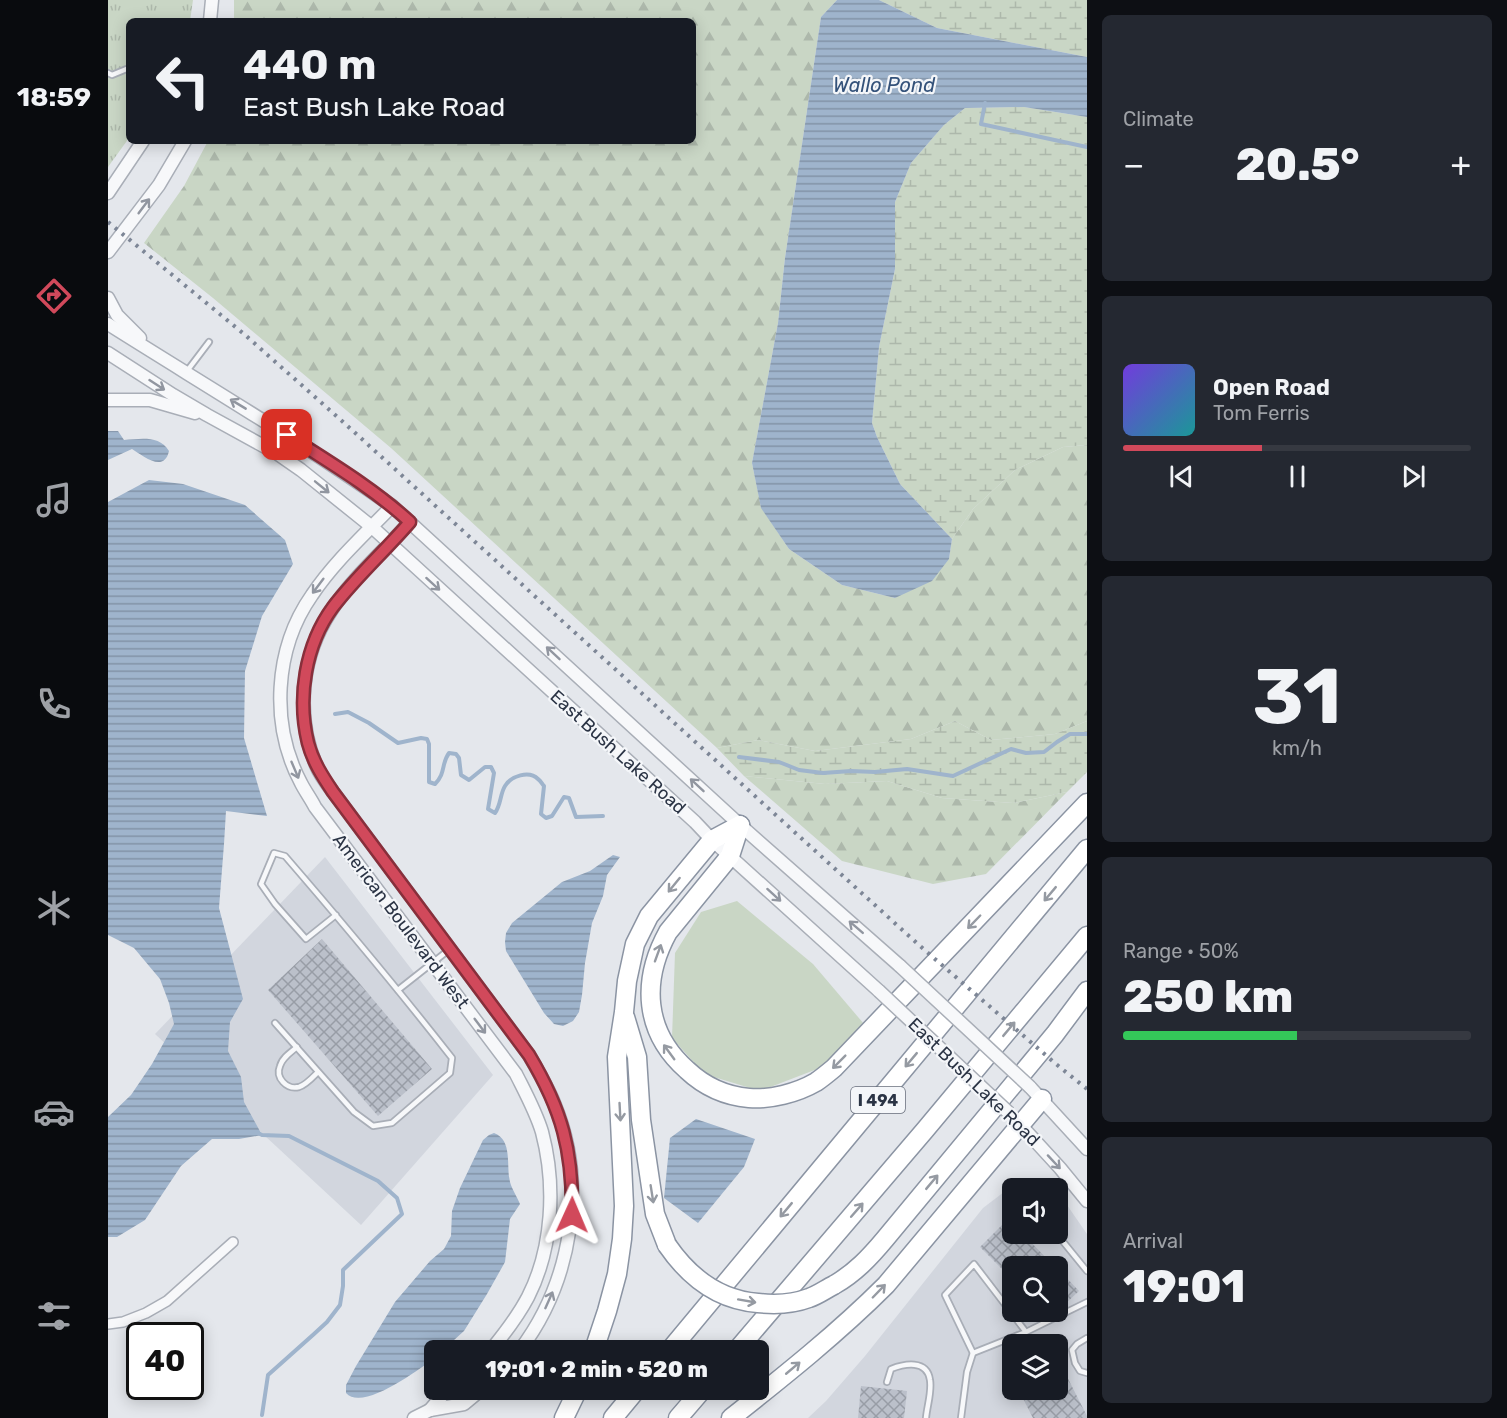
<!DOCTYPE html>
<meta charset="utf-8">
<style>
:root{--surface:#171b24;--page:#242831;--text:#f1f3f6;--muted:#9ea1a6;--line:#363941;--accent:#d1495b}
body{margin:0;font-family:Rubik,sans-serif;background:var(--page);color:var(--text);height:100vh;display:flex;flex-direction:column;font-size:22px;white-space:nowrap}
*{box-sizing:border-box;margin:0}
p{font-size:20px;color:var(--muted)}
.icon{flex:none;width:33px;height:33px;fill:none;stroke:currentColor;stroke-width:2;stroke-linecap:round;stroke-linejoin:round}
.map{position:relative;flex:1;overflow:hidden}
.panel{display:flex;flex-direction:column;gap:15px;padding:15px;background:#0d0f14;width:420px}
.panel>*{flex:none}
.guide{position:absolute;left:18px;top:18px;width:570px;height:126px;border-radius:9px;box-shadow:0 3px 15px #0003;background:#171b24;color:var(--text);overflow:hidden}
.buttons{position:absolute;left:894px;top:1178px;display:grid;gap:12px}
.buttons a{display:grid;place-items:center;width:66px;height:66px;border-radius:9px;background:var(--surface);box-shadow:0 3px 15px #0003;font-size:30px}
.speed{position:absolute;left:18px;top:1322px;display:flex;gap:12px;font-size:30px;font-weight:700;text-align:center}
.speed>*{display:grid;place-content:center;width:78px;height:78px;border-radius:50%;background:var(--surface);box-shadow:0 3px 15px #0003;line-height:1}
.speed .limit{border:3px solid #111;border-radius:9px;background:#fff;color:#111}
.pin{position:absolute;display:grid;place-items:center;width:51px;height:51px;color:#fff;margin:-26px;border-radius:12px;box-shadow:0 3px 9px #0006}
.me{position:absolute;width:66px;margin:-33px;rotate:1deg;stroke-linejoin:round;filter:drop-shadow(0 0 4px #0008)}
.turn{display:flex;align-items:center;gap:21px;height:126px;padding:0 18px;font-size:27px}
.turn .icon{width:78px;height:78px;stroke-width:2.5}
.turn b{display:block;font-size:42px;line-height:51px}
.big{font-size:45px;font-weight:800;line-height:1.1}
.panel .widget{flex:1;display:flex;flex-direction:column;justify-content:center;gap:9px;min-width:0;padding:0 21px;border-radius:9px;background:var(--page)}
.panel .dial{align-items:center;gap:0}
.dial b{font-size:78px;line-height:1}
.song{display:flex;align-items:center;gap:18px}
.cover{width:72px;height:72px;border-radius:9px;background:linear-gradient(135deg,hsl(260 70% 55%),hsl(180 70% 35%))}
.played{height:6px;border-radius:3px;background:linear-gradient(90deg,var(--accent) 40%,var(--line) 40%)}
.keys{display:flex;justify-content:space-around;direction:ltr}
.heat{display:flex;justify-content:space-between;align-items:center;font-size:33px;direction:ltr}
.charge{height:9px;border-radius:4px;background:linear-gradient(90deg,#34c759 50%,var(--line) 0)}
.trip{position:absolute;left:316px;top:1340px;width:345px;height:60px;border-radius:9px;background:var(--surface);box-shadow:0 3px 15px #0003;font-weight:800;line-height:60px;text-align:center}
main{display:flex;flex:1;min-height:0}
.tab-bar{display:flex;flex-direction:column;width:108px;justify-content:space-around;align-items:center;background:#090b0e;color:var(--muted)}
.tab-bar .icon{width:42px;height:42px}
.tab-bar .current{color:var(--accent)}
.tab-bar b{font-size:27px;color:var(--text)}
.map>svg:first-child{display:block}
.built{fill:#d2d6de;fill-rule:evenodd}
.grass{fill:#c9d6c5}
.forest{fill:url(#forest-firs)}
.wetland{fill:url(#wetland-marsh)}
.park{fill:url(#park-tufts)}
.water{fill:url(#water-rules)}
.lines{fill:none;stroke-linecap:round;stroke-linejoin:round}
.stream{stroke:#9fb4cc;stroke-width:4}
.building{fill:url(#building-cross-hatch)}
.service-casing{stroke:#a9aeb7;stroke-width:8}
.minor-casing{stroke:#a9aeb7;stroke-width:12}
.tertiary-casing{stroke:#a9aeb7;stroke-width:15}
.motorway-casing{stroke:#8b94a3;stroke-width:21}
.service{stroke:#f7f8fa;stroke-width:4.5}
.minor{stroke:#f7f8fa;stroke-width:9}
.tertiary{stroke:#f7f8fa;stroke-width:12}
.motorway{stroke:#fff;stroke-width:18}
.rail{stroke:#7d8696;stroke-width:4;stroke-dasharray:3 6;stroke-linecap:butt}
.tertiary-bridge-casing{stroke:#a9aeb7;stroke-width:15;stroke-linecap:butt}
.motorway-bridge-casing{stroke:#8b94a3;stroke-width:21;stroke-linecap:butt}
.tertiary-bridge{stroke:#f7f8fa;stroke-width:12}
.motorway-bridge{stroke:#fff;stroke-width:18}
.oneway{stroke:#9196a0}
.oneway2{stroke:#959aa2}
.route-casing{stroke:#882f3b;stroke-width:15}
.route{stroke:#d1495b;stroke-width:10}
.labels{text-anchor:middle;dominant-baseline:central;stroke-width:4.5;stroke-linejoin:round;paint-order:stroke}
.shield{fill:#f4f6f9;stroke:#676e7b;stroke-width:1.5}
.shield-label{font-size:16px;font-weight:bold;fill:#2b3445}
.street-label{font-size:18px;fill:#2b3445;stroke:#f4f6f9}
.water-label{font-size:20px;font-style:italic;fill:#34527a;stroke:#f4f6f9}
</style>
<main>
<nav class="tab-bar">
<b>18:59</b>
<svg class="icon current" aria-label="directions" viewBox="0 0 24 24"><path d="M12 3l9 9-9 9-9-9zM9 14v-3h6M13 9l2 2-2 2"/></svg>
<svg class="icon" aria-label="music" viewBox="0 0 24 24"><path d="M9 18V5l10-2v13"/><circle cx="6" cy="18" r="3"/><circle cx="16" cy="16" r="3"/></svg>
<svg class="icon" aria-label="phone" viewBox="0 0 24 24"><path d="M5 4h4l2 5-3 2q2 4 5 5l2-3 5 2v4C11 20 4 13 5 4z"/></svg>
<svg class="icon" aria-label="climate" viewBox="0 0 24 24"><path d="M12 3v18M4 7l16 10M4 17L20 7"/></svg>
<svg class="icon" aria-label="car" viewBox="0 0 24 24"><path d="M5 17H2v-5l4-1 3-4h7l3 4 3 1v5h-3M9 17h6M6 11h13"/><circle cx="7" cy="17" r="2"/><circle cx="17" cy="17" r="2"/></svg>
<svg class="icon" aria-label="filters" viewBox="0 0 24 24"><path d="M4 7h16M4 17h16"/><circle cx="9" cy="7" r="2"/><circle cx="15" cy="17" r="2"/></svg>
</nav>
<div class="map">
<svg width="979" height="1418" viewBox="0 0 979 1418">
<defs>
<pattern id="forest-firs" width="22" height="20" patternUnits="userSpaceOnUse" patternTransform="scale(1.5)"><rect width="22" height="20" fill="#c9d6c5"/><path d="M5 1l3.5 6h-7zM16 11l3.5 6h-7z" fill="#adb8ab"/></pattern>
<pattern id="wetland-marsh" width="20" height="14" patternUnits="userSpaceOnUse" patternTransform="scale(1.5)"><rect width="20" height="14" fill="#c9d6c5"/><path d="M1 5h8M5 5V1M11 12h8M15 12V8" fill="none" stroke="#adb8ab"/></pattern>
<pattern id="park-tufts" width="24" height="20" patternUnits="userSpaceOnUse" patternTransform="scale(1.5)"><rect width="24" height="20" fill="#c9d6c5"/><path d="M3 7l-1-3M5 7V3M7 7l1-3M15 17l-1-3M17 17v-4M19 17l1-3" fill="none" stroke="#adb8ab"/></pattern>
<pattern id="water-rules" width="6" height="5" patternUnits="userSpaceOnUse" patternTransform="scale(1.5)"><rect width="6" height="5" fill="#9fb4cc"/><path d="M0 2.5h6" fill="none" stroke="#8293a7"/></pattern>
<pattern id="building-cross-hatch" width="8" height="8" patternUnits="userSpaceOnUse" patternTransform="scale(1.5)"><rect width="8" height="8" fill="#bbc0ca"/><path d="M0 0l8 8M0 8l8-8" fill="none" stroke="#989da6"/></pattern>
</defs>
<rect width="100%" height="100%" fill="#e4e7ec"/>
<g class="built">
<path d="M217 857 385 1075 253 1225 47 1034Z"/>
<path d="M904 1190V1233H950V1197L959 1205 979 1234V1418H700L718 1401 757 1356 875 1208 896 1192ZM904 1266H950V1311H904ZM904 1344H950V1389H904Z"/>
</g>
<path class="grass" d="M629 901 705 964 756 1024 717 1066 652 1091 596 1074 564 1038 567 953 593 912Z"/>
<g class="forest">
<path d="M126 0H729L713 17 677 258 670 323 644 463 653 507 681 549 734 585 787 598 841 559 844 539 865 509 907 470 955 447 979 445V721L947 734 883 740 847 721 803 739 707 751 650 740 609 748 283 448 105 298 36 243 76 186 100 141H585V21H126Z"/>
<path d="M636 776 717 784 779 781 834 798 905 803 959 792 878 874 825 884 734 861Z"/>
</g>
<g class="wetland">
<path d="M771 0H979V57L829 28Z"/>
<path d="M916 107 979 117V445L955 447 907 470 865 509 844 539 792 484 769 437 764 423 771 347 787 269V202L803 163 836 125 857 108Z"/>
<path d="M847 721 883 740 947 734 979 721V772L959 792 905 803 834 798 779 781 717 784 636 776 609 748 650 740 707 751 803 739Z"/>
</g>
<path class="park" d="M0 0H85L82 21H21V138L0 167Z"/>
<g class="water">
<path d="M729 0H771L829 28 979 57V117L916 107 857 108 836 125 803 163 787 202V269L771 347 764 423 769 437 792 484 844 539 841 559 824 581 787 598 734 585 681 549 653 508 644 463 670 323 677 258 713 17Z"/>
<path d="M0 431H10L16 440C33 439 51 435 61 451 56 474 34 455 24 449L0 460Z"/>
<path d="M41 480 75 484 137 505 177 540 185 564 154 616 137 671 136 738 159 816 118 811 116 844 111 908 135 999 122 1022 120 1051 133 1077 136 1102 154 1135 131 1139H104L73 1166 37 1220 9 1237H0V1117L23 1095 44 1064 66 1024 61 1003 52 979 26 948 0 935V502Z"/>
<path d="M505 855 512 857 499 875 495 896 484 923 477 963 474 995 471 1012 465 1021 455 1026 446 1024 436 1013 398 951 397 942 398 933 404 923 454 882 482 871Z"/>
<path d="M588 1119 647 1139 636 1167 590 1223 556 1198 562 1138Z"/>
<path d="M386 1133C405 1140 398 1166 402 1182 404 1189 409 1197 412 1204L402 1219 397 1262 379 1294 356 1331 335 1350H327V1358C311 1369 255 1412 238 1393V1385L248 1366 287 1302 322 1261 336 1249 343 1236 344 1211 352 1188 375 1140 381 1135Z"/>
</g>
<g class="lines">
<g class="stream">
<path d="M877 103 873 124 979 147"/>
<path d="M227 714 240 712 261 723 290 743 313 738 319 739 321 744V782L327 784C338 773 333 764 341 753L348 754 351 758 353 775 361 780 377 767H383L386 773 380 809 387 813C393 805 392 794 397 786 403 776 421 770 430 779 433 781 434 784 436 786L433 814 438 818 444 816 456 797 461 798 468 817 495 816"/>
<path d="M631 757 671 762 691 770 715 773 743 771 767 772 799 769 845 776 903 749 918 753 936 752 949 742 962 734H979"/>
<path d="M150 1133 154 1135 181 1136 270 1181 289 1198 294 1214 235 1270V1286L232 1305 219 1322 206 1334 160 1375 154 1415"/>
</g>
</g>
<g class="building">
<path d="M214 939 324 1069 270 1116 160 990Z"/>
<path d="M900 1219 904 1224V1233H914L946 1266H904V1279L872 1247Z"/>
<path d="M950 1269 971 1291 957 1304 950 1296Z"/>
<path d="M950 1359 979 1416V1418H925L910 1389H950Z"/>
<path d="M753 1386 799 1391 796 1418H750Z"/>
</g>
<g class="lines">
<defs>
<g id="service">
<path d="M0 73 4 75 21 68"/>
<path d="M79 371 101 342"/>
<path d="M290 990 342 949"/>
<path d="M167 1023 246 1112 265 1126 284 1123 342 1073 344 1058C290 989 234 922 177 856L166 853 153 884 167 904 198 939 228 915"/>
<path d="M189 1047C183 1052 174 1058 172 1066 167 1078 179 1090 191 1087 198 1085 205 1077 210 1072"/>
<path d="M948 1233 979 1271"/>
<path d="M918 1332 866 1264 837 1295 865 1353 918 1332 979 1302"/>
<path d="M979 1338 969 1344 964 1350 967 1363 972 1371 979 1373"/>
<path d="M779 1382 783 1369C796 1364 819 1359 822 1380 824 1392 819 1406 818 1418"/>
<path d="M853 1418 859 1372 865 1353"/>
</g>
<path id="minor" d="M0 1324 15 1322 38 1313 59 1301 125 1242"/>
<g id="tertiary">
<path d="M102 21 104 0"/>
<path d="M0 193 35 141"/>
<path d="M0 252 51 185 77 141"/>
<path d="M0 298 9 315 32 338"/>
<path d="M0 324C95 384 192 441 284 506L632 825 792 966"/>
<path d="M0 353 65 395 99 415 170 454 193 470 264 527 587 822 604 840 771 991"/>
<path d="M0 400H42L87 413"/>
<path d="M284 506C257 534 226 562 204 595 166 649 162 725 193 783 197 791 203 799 207 807L408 1074C417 1092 428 1112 434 1132 448 1185 445 1248 420 1297 410 1316 397 1333 383 1350"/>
<path d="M302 522C276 551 244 578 223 611 193 656 187 715 208 765 212 775 219 784 225 792L421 1055C430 1071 439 1086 446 1103 480 1184 464 1281 412 1350"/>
<path d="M922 1087 979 1149"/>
<path d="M908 1120 952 1168 979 1201"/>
<path d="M322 1410 340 1389"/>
<path d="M306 1418 322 1410 356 1404 374 1389"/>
</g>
<g id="motorway">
<path d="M632 825 622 856 560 932C533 981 536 1032 579 1070 596 1086 618 1096 641 1098 662 1100 689 1093 708 1082 714 1078 720 1073 726 1068L979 803"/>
<path d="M517 1017 529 1057 533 1120 547 1214 559 1245"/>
<path d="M726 1285C747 1273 762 1257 777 1239L947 1034 979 991"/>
<path d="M486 1350 499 1311 509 1274 514 1239 516 1206 509 1057 516 1012 519 981 527 944 541 916 604 840 632 825"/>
<path d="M562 1350 979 849"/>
<path d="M629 1350 817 1130 979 936"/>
<path d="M456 1418 470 1389"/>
<path d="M505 1418 529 1389"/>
<path d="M570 1418 595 1389"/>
<path d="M623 1418C676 1376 730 1333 778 1285L934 1099"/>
</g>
</defs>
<use href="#service" class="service-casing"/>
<use href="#minor" class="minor-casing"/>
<use href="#tertiary" class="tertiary-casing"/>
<use href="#motorway" class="motorway-casing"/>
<use href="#service" class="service"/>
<use href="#minor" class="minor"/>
<use href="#tertiary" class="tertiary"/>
<use href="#motorway" class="motorway"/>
<path class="rail" d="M0 222 136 334 234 421 812 946 948 1064 979 1089"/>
<defs>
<g id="tertiary-bridge">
<path d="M792 966 922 1087"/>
<path d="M771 991 901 1113"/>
</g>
<path id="motorway-bridge" d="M559 1245C581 1277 611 1300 650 1303 668 1305 685 1304 701 1298 710 1295 718 1289 726 1285"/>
</defs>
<use href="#tertiary-bridge" class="tertiary-bridge-casing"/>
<use href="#motorway-bridge" class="motorway-bridge-casing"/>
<use href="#tertiary-bridge" class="tertiary-bridge"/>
<use href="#motorway-bridge" class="motorway-bridge"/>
</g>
<defs><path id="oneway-shaft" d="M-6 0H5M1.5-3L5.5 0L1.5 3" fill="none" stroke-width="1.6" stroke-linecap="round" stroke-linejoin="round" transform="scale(1.5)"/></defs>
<g class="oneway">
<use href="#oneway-shaft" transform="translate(36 206) rotate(-53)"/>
<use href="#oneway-shaft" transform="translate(49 385) rotate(33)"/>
<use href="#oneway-shaft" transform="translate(130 404) rotate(-149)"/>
<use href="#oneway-shaft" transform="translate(214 487) rotate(39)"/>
<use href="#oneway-shaft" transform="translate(325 584) rotate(42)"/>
<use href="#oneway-shaft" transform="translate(210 586) rotate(127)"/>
<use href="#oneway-shaft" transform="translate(445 653) rotate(-137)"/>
<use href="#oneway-shaft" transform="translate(187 770) rotate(67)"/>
<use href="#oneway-shaft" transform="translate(589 785) rotate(-137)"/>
<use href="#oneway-shaft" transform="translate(666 895) rotate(42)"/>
<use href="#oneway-shaft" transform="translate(748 927) rotate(-139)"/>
<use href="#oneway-shaft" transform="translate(372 1026) rotate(53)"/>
<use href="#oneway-shaft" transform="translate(946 1162) rotate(47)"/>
<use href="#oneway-shaft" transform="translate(441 1300) rotate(-66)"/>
</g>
<g class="oneway2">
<use href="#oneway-shaft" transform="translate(566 885) rotate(129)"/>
<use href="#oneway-shaft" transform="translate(942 894) rotate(130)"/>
<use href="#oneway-shaft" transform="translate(866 922) rotate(134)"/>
<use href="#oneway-shaft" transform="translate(550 953) rotate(-70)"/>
<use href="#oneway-shaft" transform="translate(901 1029) rotate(-50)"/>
<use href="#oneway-shaft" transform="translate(561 1052) rotate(-126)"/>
<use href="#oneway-shaft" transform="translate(803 1060) rotate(130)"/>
<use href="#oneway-shaft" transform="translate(731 1062) rotate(135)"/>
<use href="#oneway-shaft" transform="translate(512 1112) rotate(87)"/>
<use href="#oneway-shaft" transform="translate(824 1182) rotate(-50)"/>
<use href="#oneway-shaft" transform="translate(544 1194) rotate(81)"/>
<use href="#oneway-shaft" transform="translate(678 1210) rotate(130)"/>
<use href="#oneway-shaft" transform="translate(749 1210) rotate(-49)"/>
<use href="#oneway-shaft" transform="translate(771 1291) rotate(-46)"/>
<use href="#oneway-shaft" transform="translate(639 1301) rotate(10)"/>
<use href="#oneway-shaft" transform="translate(685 1368) rotate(-40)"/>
</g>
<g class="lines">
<defs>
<path id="route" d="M179 435C221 462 265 488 302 522 277 551 248 577 225 607 197 645 189 698 200 743 205 762 215 777 225 792L421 1055C454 1110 465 1151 464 1215"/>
</defs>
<use href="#route" class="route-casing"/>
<use href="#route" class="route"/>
</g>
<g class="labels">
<rect class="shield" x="743" y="1087" width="54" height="26" rx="4.5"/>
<g class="shield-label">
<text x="770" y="1100">I 494</text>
</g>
<g class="street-label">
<text transform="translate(510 752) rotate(42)">East Bush Lake Road</text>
<text transform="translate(293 921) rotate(53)">American Boulevard West</text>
<text transform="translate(866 1082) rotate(44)">East Bush Lake Road</text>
</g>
<g class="water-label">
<text x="776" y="85">Wallo Pond</text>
</g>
</g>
</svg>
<div class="buttons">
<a><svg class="icon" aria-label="sound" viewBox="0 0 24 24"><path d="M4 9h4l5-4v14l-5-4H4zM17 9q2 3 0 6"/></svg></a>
<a><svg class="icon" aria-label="search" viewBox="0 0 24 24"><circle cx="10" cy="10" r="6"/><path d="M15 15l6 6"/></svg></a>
<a><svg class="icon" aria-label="layers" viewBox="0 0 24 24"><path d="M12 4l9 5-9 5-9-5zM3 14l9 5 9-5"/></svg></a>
</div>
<div class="speed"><div class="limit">40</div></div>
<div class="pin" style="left:179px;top:435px;background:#d93025"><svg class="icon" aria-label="arrive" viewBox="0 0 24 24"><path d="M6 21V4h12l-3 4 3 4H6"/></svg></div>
<svg class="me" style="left:464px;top:1215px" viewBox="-20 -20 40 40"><path d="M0-17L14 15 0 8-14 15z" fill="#d1495b" stroke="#fff" stroke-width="4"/></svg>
<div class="trip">19:01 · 2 min · 520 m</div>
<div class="guide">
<div class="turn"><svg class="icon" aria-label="left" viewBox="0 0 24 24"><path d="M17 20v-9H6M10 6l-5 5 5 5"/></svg><div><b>440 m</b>East Bush Lake Road</div></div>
</div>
</div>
<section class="panel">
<div class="widget"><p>Climate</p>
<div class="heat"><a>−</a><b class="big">20.5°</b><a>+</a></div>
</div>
<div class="widget">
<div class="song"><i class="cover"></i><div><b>Open Road</b><p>Tom Ferris</p></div></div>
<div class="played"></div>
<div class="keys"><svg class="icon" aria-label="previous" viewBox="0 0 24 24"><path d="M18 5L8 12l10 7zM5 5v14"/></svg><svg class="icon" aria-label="pause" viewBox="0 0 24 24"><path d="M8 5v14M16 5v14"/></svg><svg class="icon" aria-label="next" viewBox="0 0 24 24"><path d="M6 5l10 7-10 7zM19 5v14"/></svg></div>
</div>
<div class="widget dial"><b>31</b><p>km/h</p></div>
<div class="widget"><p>Range · 50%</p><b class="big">250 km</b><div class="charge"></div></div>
<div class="widget"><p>Arrival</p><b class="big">19:01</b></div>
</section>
</main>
